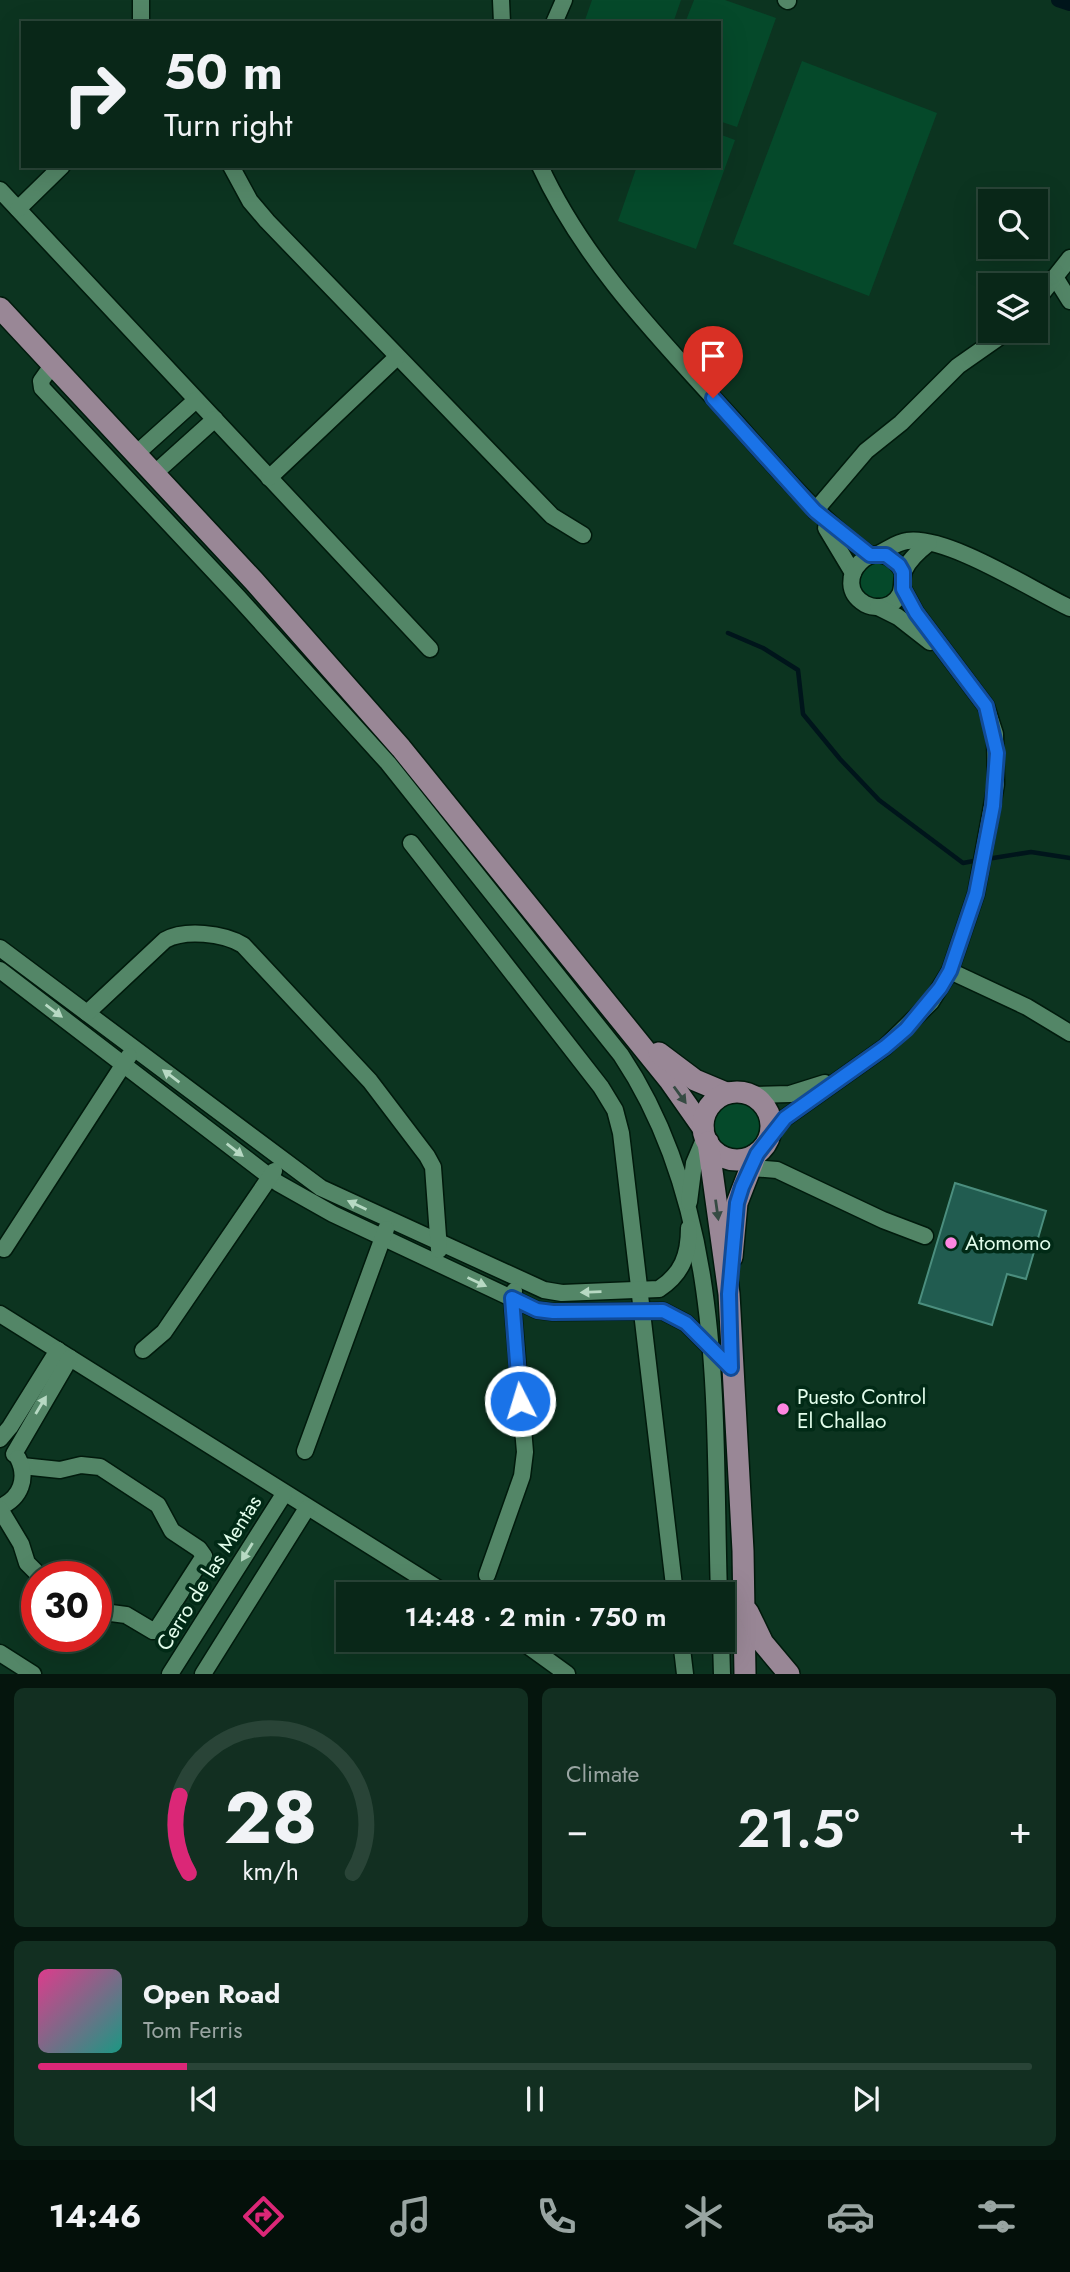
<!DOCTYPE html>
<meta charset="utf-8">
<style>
:root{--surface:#092718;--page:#122f21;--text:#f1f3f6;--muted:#99a5a2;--line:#294437;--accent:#db2777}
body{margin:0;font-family:Jost,sans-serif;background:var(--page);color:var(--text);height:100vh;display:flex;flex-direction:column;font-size:26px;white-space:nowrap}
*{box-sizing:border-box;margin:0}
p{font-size:23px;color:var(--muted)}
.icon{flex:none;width:38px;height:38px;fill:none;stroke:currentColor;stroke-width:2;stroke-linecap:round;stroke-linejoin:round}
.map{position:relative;height:1674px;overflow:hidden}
.side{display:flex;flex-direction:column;gap:14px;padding:14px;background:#05150d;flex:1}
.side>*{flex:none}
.top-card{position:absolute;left:21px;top:21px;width:700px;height:147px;border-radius:0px;box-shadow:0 7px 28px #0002,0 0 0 2px var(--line);background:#092718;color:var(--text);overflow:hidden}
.controls{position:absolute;left:978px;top:189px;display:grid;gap:14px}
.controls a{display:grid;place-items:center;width:70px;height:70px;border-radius:0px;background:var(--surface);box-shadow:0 7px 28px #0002,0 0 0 2px var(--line);font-size:35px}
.speed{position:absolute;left:21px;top:1561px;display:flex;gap:14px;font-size:35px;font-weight:700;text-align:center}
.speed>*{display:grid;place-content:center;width:91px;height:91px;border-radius:50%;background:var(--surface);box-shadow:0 7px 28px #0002,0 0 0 2px var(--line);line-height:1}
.speed .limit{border:10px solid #d22;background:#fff;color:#111}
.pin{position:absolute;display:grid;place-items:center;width:60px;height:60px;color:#fff;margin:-72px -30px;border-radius:50% 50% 50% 0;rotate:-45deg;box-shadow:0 0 7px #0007}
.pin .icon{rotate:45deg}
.me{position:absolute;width:77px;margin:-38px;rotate:355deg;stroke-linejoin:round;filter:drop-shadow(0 0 5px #0008)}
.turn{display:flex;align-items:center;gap:24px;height:147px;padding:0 28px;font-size:32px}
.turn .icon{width:91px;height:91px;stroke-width:2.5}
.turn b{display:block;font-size:49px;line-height:60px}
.big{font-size:52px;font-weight:600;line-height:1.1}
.side .card{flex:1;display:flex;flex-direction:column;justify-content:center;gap:10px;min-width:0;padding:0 24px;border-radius:10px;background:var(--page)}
.side .dial{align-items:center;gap:0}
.dial svg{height:182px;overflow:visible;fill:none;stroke:var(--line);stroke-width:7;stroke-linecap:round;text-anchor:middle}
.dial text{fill:var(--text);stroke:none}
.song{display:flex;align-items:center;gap:21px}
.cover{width:84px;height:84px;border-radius:10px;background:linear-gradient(135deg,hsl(330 70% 55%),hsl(170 70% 35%))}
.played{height:7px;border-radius:4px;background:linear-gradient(90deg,var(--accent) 15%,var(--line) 15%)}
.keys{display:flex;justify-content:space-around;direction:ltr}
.heat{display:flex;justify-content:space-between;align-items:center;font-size:38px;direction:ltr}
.side .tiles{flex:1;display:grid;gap:14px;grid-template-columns:1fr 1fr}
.card:last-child{grid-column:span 2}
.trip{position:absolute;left:336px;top:1582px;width:399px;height:70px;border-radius:0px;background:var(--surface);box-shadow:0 7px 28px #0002,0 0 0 2px var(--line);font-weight:600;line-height:70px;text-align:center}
.tabs{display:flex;height:112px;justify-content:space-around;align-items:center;background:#04100a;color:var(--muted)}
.tabs .icon{width:49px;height:49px}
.tabs .active{color:var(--accent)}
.tabs b{font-size:32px;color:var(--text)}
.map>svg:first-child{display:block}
.green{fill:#05492a}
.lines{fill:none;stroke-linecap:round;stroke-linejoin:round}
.stream{stroke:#00151b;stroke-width:4.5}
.canal{stroke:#00151b;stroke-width:14}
.building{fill:#215c50;stroke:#4b8e7e;stroke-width:2}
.minor-casing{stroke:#011a0c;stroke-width:19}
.major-casing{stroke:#011a0c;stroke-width:24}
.minor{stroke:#538667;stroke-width:16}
.major{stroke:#998796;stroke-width:21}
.oneway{fill:#b7d9c3}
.oneway2{fill:#364b43}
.route-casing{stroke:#114b97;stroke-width:18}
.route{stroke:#1a73e8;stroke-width:12}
.poi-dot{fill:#fe86e1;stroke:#012a16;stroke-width:2.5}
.labels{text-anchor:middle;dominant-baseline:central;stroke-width:7;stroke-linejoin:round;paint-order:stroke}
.poi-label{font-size:21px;fill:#e2fdeb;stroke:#012a16;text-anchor:start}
.street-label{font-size:21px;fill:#e2fdeb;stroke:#012a16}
</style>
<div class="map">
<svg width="1070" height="1674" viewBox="0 0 1070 1674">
<rect width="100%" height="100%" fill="#0c3420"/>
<g class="green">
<path d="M592 0H681L673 23H584Z"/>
<path d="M694 0H725L776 18 737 127 719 121V23H685Z"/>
<path d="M802 61 937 113 869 296 733 244Z"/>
<path d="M719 134 735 140 696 249 618 221 637 166H719Z"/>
<path d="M883 558 901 581 885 603 859 595 857 572 861 565Z"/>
<circle cx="738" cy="1126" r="24"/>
</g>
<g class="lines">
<g class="stream">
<path d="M728 633 763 648 798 670 803 714 840 759 879 800 963 863 979 860"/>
<path d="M987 859 1031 852 1070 858"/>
</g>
<path class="canal" d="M1058 0 1070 4"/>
</g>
<path class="building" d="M955 1183 1046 1211 1026 1279 1007 1274 992 1325 919 1303Z"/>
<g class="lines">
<defs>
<g id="minor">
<path d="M141 0V23"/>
<path d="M501 0 502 23"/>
<path d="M786 0 788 1"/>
<path d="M554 23 564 0"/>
<path d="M231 166 250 201 267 221 552 516 583 535"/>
<path d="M540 166C584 262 660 339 730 416 774 465 816 517 870 555"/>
<path d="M0 190 430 649"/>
<path d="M18 209 62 166"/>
<path d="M1055 277 1070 301"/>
<path d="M1036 301 1070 258"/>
<path d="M53 364 41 381 42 388 238 597 388 763 621 1055C727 1214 713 1412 719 1594"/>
<path d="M137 453 196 400"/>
<path d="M155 473 215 419"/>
<path d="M269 478 397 357"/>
<path d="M815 511 866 451 901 423 958 366 1008 331"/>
<path d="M826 528 853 573"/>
<path d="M878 554C887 550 897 542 907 541 947 535 1032 590 1070 608"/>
<path d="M903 572C877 526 827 582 865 604 873 608 883 608 891 604 906 594 900 584 904 571 909 559 920 550 929 543"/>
<path d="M878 607 898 617 930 642"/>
<path d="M411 843 601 1087 615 1110 621 1133 675 1594"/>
<path d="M0 948 321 1188 544 1290 562 1293 659 1289C682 1274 689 1255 689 1228"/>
<path d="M0 970 278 1183 333 1214 537 1310 553 1312 663 1311 686 1323 711 1348"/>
<path d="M950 971 1027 1007 1070 1033"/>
<path d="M87 1013 165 940C185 929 223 933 243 945L370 1081 427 1156 433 1167 439 1250"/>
<path d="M752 1095 790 1094 825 1083"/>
<path d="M771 1133 785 1118 885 1047 931 1002 950 971 976 894 996 784 995 734 986 706 916 613 903 589"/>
<path d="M751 1168 777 1170 883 1220 925 1236"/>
<path d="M689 1202 694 1163 705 1137"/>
<path d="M4 1249 129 1056"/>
<path d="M0 1314 447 1594"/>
<path d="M143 1350 164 1332 274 1171"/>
<path d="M0 1439 10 1427 58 1350"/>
<path d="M305 1451 386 1229"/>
<path d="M14 1454 70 1358"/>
<path d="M22 1466 60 1470 81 1465 100 1467 158 1505 172 1531 199 1549 204 1556 157 1629 153 1631 126 1615 96 1611"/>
<path d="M0 1507C21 1498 28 1478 18 1458"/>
<path d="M0 1509 21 1544 27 1563 41 1577"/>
<path d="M487 1575 522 1476 525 1452 512 1299 514 1291"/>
<path d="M520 1640 567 1674"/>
<path d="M681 1640 685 1674"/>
<path d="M721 1640 722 1674"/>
<path d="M0 1653 33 1674"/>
<path d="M170 1674 284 1494"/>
<path d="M203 1674 307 1508"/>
</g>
<g id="major">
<path d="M0 308 254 581 401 748 670 1081 703 1128"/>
<path d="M659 1053 695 1080 726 1093"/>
<circle cx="737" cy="1126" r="34"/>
<path d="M708 1142 729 1294 743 1551 745 1674"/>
<path d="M732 1257 737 1203 756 1154"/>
<path d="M748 1612 763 1643 789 1674"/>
</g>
</defs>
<use href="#minor" class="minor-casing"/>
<use href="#major" class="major-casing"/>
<use href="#minor" class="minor"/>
<use href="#major" class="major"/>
</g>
<defs><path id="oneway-solid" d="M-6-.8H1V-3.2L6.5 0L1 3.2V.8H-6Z" transform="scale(1.75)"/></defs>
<g class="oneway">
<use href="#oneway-solid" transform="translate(54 1011) rotate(37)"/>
<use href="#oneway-solid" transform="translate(171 1076) rotate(-143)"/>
<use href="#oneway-solid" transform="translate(235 1150) rotate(38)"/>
<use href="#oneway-solid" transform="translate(357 1205) rotate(-155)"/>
<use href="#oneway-solid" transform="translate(477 1282) rotate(25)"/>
<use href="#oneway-solid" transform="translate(591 1292) rotate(178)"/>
<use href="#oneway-solid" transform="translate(41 1405) rotate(-59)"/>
<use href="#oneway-solid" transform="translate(247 1552) rotate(122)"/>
</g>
<g class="oneway2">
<use href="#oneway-solid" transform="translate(680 1095) rotate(54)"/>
<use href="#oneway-solid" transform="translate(717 1210) rotate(82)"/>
</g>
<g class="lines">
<defs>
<path id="route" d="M520 1401 512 1298 537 1310 553 1312 663 1311 686 1323 731 1368 729 1294 737 1203 742 1187 757 1154 785 1118 885 1047 906 1029 940 988 950 971 976 894 993 806 997 753 986 706 916 613 903 589V572L899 565 886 555H870L815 511 713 398"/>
</defs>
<use href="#route" class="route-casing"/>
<use href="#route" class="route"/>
</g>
<g class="poi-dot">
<circle cx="951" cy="1243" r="7"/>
<circle cx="783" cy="1409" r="7"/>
</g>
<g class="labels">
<g class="poi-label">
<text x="965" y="1243">Atomomo</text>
<text x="797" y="1397">Puesto Control<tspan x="797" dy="24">El Challao</tspan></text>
</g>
<g class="street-label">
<text transform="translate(209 1573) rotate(-58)">Cerro de las Mentas</text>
</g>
</g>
</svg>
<div class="controls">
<a><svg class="icon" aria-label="search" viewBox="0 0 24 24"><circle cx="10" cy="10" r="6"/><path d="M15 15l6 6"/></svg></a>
<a><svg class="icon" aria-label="layers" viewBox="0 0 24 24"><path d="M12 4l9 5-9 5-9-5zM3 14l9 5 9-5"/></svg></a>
</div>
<div class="speed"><div class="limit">30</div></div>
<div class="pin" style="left:713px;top:398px;background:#d93025"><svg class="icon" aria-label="arrive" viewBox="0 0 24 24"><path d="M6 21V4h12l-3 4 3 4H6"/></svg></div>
<svg class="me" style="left:520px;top:1401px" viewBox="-20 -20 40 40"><circle r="17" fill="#1a73e8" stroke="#fff" stroke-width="3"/><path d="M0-11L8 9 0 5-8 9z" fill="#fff"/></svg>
<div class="trip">14:48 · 2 min · 750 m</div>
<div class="top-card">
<div class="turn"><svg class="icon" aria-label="right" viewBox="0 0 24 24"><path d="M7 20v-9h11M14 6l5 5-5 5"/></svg><div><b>50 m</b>Turn right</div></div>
</div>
</div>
<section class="side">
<div class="tiles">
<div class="card dial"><svg viewBox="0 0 100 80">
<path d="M14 69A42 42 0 1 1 86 69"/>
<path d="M14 69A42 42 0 0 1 10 35" stroke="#db2777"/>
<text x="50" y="56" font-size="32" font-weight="700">28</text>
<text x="50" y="72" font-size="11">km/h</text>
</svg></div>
<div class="card"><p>Climate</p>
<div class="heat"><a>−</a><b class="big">21.5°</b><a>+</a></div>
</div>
<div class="card">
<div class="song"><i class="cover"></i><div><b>Open Road</b><p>Tom Ferris</p></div></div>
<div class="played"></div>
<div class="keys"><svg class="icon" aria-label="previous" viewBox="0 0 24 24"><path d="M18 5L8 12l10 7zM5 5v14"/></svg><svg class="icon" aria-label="pause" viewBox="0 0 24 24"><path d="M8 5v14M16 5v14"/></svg><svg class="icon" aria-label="next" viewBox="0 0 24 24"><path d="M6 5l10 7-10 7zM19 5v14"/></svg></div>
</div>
</div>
</section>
<nav class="tabs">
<b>14:46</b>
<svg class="icon active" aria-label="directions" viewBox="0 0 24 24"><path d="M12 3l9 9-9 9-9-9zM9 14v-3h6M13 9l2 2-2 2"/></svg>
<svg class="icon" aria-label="music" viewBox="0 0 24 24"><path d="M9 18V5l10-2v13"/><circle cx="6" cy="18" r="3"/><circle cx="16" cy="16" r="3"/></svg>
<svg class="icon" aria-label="phone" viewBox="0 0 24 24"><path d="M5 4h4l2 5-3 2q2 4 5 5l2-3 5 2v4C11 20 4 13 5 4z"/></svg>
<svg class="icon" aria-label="climate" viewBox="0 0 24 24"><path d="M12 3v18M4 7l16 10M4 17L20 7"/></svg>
<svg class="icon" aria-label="car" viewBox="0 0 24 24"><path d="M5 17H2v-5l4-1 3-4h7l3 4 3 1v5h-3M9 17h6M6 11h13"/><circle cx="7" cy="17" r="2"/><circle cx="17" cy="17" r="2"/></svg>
<svg class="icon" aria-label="filters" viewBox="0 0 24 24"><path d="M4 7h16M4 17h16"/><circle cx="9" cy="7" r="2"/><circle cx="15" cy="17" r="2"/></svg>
</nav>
